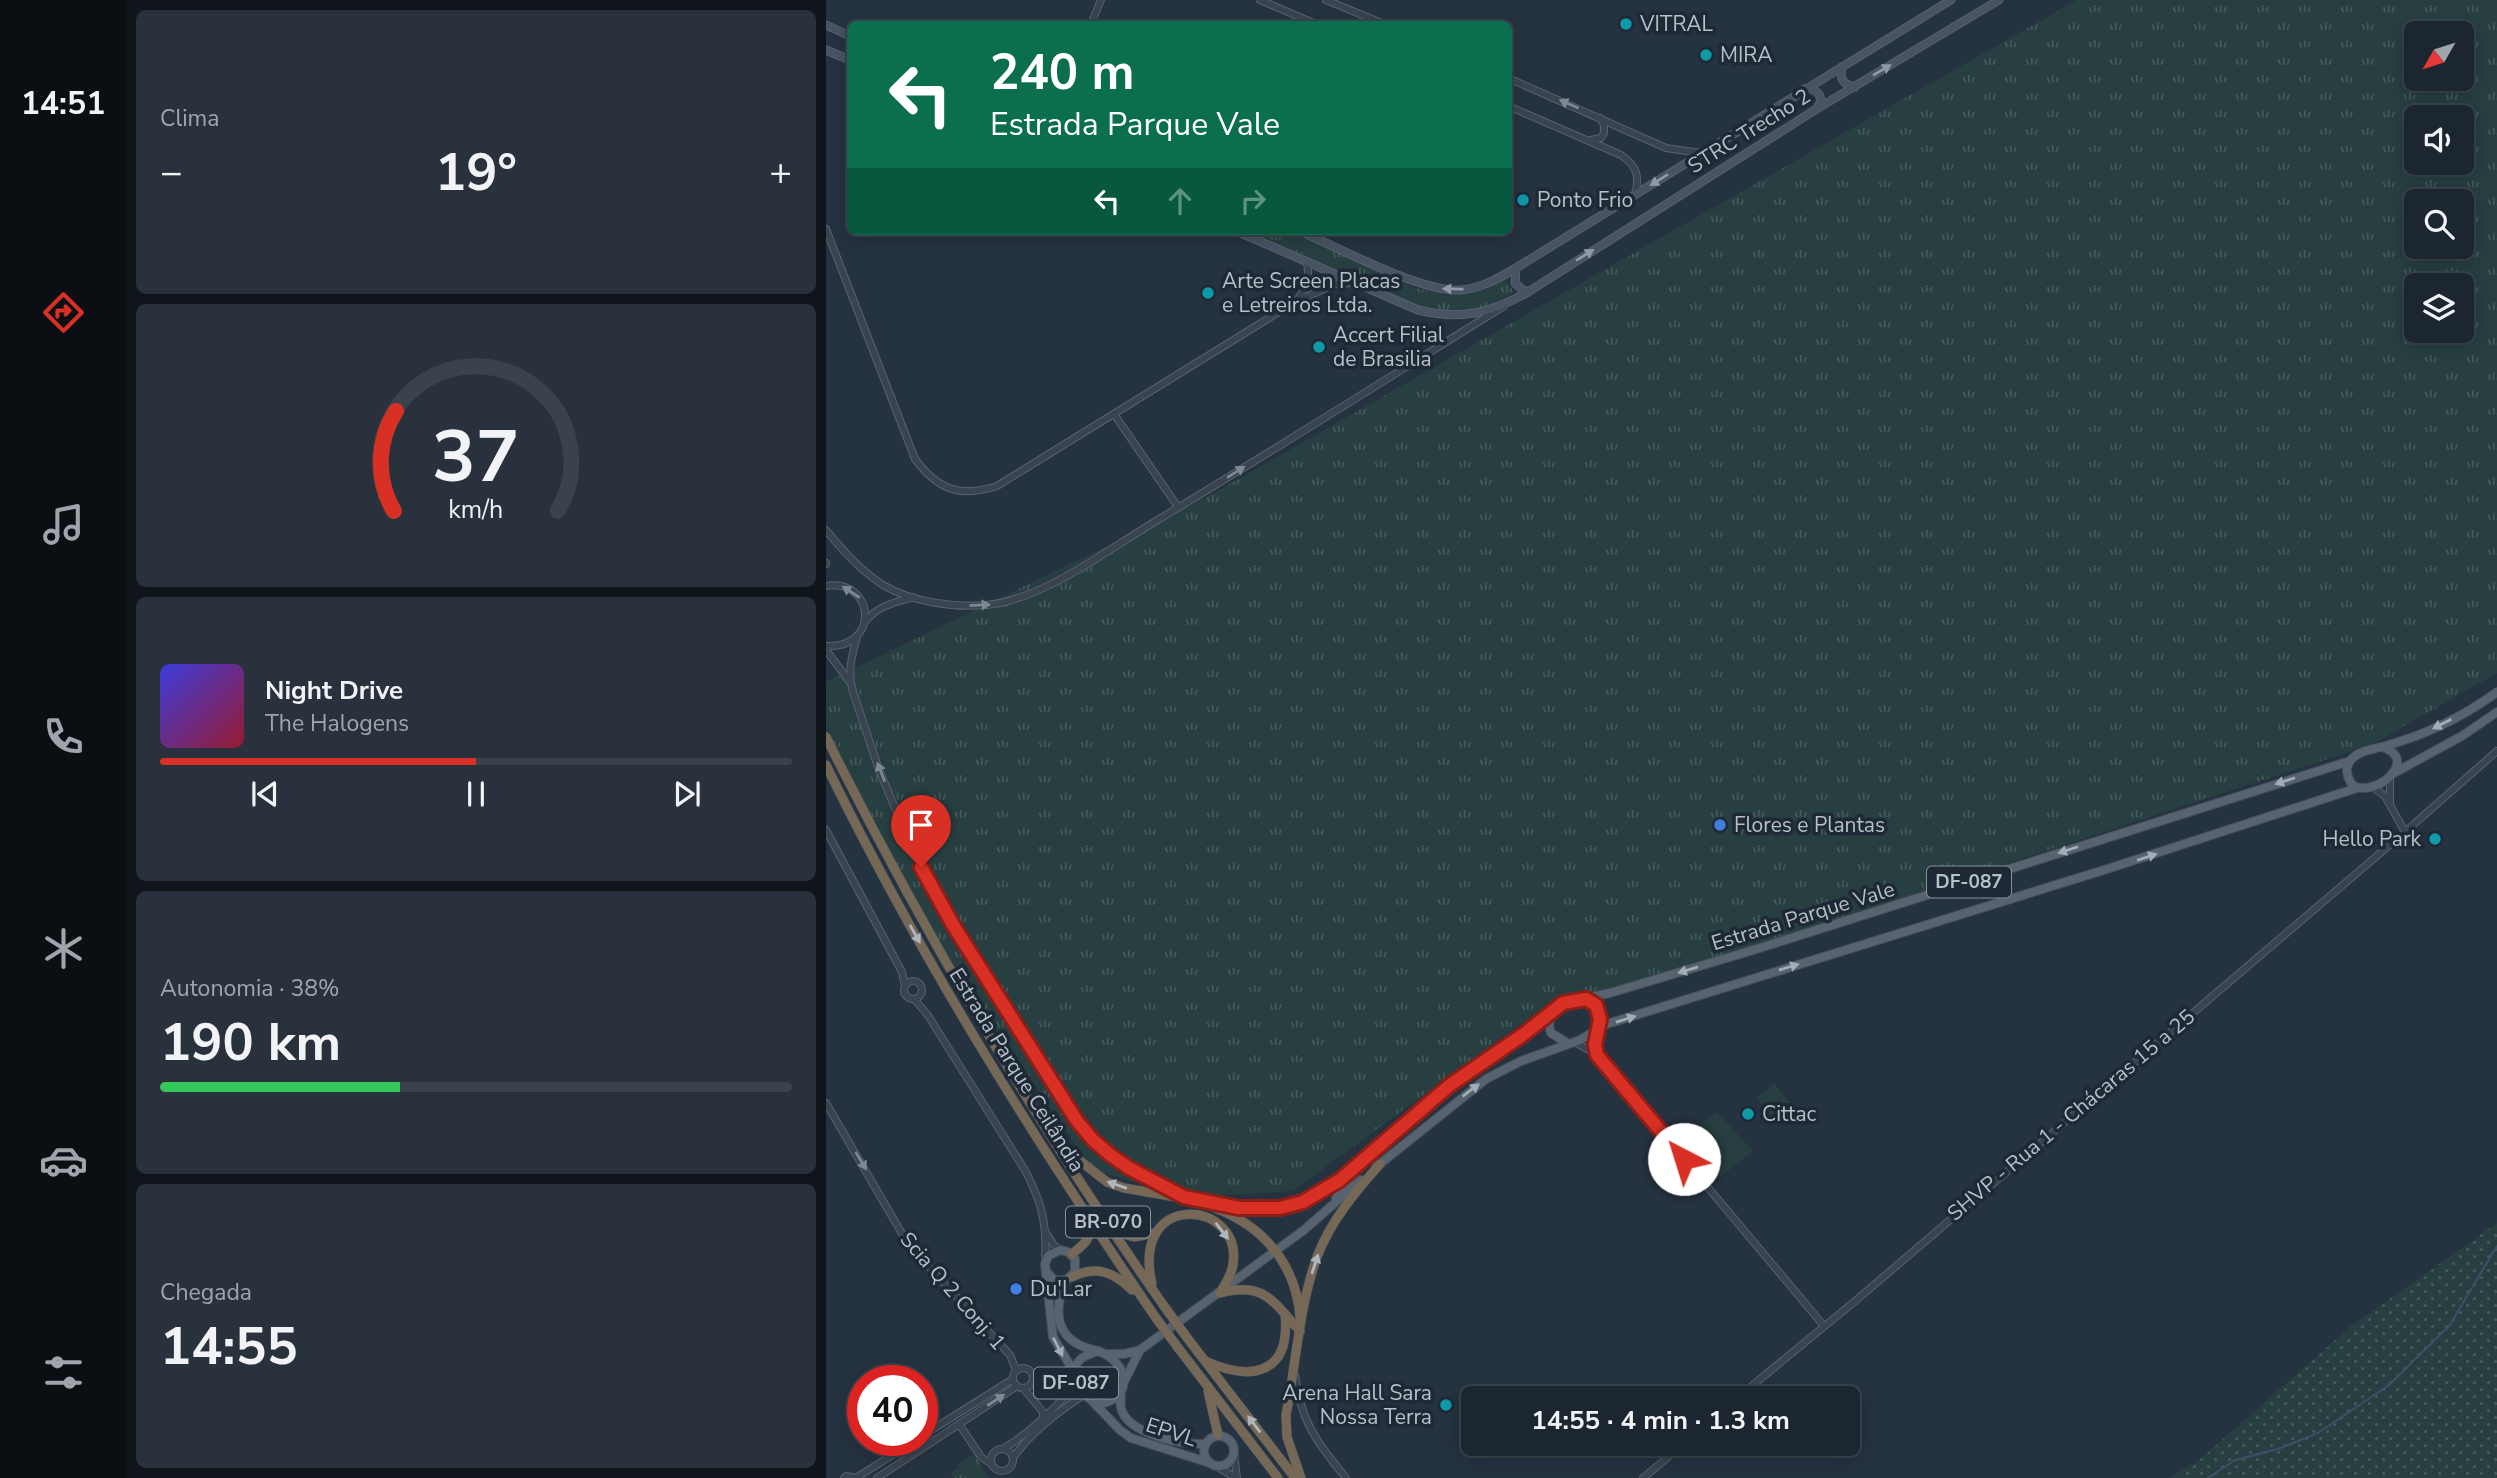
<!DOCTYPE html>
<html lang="pt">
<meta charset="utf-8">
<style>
:root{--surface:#1c2630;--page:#29323c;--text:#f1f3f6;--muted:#a0a5ab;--line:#3a434c;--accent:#d93025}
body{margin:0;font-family:"Nunito Sans",sans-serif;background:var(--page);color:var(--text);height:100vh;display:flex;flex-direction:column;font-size:26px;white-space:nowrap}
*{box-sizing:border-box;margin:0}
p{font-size:23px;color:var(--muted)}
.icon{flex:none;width:38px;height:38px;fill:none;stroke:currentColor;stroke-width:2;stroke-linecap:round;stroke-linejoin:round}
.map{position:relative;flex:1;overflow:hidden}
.panel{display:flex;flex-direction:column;gap:10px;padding:10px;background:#0f151a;width:700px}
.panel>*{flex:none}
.banner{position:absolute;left:21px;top:21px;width:665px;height:214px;border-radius:10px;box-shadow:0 4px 18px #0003,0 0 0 2px var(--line);background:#0b6e4f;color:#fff;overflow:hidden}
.needle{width:46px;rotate:231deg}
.fabs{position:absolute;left:1578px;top:21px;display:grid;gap:14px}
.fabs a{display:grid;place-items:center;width:70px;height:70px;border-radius:10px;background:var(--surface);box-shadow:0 4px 18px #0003,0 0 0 2px var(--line);font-size:35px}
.speed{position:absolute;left:21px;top:1365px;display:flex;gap:14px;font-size:35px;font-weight:700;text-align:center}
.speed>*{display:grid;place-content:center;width:91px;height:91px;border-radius:50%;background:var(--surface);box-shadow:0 4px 18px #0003,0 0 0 2px var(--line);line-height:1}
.speed .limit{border:10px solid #d22;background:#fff;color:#111}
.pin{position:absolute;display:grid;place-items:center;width:60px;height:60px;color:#fff;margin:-72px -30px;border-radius:50% 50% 50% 0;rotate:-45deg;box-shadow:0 0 7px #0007}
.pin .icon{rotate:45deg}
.me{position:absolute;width:77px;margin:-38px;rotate:320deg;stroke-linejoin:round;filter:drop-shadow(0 0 5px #0008)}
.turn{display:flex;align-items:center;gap:24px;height:147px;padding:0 28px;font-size:32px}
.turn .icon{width:91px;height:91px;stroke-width:2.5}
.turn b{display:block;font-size:49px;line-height:60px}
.lanes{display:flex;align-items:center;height:66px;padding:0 28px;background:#0003;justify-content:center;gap:35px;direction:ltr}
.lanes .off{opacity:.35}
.big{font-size:52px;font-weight:700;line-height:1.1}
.panel .tile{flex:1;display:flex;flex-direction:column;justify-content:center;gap:10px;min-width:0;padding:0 24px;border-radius:10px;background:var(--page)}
.panel .dial{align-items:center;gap:0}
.dial svg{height:182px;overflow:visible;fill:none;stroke:var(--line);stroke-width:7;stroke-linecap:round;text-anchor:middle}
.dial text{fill:var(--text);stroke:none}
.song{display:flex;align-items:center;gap:21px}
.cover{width:84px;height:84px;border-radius:10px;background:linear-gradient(135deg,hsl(240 70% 55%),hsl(350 70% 35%))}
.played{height:7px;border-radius:4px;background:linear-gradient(90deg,var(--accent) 50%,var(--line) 50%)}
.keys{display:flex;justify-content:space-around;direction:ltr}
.heat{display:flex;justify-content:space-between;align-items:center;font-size:38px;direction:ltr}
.charge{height:10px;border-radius:5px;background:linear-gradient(90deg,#34c759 38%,var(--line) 0)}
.trip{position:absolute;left:635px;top:1386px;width:399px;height:70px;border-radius:10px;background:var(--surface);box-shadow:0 4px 18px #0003,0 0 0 2px var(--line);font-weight:700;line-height:70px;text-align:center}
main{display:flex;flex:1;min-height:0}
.menu{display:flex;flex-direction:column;width:126px;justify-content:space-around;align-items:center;background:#0b0f13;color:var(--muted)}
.menu .icon{width:49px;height:49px}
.menu .current{color:var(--accent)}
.menu b{font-size:32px;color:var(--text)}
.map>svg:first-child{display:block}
.grass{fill:url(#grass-tufts);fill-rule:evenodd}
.park{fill:url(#park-dots)}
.pitch{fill:#273f41}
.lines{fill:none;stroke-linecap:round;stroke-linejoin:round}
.stream{stroke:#3b5069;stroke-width:2}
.tertiary-casing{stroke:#57626d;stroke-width:8}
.secondary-casing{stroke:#57626d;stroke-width:9}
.primary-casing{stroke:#434d59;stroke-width:10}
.motorway-casing{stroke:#444f5a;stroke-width:10}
.tertiary{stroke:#3a4450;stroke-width:6}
.secondary{stroke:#485363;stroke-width:7}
.primary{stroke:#586370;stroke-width:8}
.motorway{stroke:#766857;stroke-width:9}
.motorway-bridge-casing{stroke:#444f5a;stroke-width:10;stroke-linecap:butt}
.motorway-bridge{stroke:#766857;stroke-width:9}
.oneway{fill:#9099a6}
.oneway2{fill:#7e8893}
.oneway3{fill:#a3adb8}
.oneway4{fill:#b0b6be}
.route-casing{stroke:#8d1f18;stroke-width:18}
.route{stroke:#d93025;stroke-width:12}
.culture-dot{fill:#0f9aa8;stroke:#1e2935;stroke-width:2.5}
.shop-dot{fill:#3f7fe0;stroke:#1e2935;stroke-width:2.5}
.labels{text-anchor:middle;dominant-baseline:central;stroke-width:7;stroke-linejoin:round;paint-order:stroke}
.shield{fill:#1e2935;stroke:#88929d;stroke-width:2}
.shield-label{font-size:19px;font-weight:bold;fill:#b6bfca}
.poi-label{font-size:21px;fill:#b6bfca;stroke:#1e2935;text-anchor:start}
.street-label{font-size:21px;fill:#b6bfca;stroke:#1e2935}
</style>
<main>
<nav class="menu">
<b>14:51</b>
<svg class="icon current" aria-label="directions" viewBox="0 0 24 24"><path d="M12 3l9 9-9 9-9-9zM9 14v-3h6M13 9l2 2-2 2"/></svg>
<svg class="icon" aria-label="music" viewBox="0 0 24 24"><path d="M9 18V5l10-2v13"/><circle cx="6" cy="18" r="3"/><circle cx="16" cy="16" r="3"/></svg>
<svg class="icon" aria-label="phone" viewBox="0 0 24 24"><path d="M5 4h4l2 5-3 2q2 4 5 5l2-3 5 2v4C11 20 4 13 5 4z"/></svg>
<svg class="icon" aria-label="climate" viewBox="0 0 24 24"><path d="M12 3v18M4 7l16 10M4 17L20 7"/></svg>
<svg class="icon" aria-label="car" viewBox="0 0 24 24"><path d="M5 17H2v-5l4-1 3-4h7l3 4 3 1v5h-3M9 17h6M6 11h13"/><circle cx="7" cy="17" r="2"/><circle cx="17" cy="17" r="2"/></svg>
<svg class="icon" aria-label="filters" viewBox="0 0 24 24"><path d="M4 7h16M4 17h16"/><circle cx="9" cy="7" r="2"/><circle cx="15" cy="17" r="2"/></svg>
</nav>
<section class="panel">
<div class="tile"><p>Clima</p>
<div class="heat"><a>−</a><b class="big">19°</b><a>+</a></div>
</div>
<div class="tile dial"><svg viewBox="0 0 100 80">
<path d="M14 69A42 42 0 1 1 86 69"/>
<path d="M14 69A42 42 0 0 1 15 25" stroke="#d93025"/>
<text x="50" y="56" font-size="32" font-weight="700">37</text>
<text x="50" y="72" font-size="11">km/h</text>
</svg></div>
<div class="tile">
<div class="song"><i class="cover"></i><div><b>Night Drive</b><p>The Halogens</p></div></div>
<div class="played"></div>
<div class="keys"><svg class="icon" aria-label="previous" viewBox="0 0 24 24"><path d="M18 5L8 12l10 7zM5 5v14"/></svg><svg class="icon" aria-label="pause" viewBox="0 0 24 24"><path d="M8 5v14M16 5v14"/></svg><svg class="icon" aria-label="next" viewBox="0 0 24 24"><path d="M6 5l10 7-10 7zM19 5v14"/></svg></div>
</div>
<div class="tile"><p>Autonomia · 38%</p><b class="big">190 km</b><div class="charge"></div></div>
<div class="tile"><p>Chegada</p><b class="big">14:55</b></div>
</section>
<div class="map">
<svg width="1671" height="1478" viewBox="0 0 1671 1478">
<defs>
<pattern id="grass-tufts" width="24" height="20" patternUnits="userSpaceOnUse" patternTransform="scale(1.75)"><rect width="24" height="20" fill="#273f41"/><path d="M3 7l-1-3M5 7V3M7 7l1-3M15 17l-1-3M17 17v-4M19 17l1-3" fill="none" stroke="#44595b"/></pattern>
<pattern id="park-dots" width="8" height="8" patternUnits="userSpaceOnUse" patternTransform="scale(1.75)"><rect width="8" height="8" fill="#273f41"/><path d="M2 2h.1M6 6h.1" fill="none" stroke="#44595b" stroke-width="1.8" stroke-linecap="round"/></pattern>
</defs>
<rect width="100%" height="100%" fill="#253240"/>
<g class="grass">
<path d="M1251 0H1671V673L1547 744 697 1022 467 1191 362 1197 267 1170 104 933 0 745V682L372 502ZM1591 33H1636V79H1591ZM1591 117H1636V163H1591ZM1591 201H1636V247H1591ZM1591 285H1636V331H1591Z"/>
<path d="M420 231 464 232 589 288 620 295 651 292 680 279 688 293 656 308 620 312 585 303Z"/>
<path d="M148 1454 163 1478H128L124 1472 132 1468 131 1465Z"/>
</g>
<path class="park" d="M1671 1223V1478H1342L1372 1461 1524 1327Z"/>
<g class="pitch">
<path d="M948 1083 967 1107 949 1120 930 1098Z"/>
<path d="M891 1112 927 1151 893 1178 860 1138Z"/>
</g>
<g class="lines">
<path class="stream" d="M1382 1478 1409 1460 1452 1449 1492 1433 1563 1385 1623 1326 1671 1246"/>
<defs>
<g id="tertiary">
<path d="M434 0 490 24"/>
<path d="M500 0 558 24"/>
<path d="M265 24 275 0"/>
<path d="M682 78 840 148 875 153"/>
<path d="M682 106 795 155C811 166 814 176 809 195"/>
<path d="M764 140 775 138 778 133V125L774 118"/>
<path d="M0 229 89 459C112 490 134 498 171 486L469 302 509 284 529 283"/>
<path d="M471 300 483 283 481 261"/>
<path d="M288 414 352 507"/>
<path d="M0 530C16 550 35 571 57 585 86 602 128 608 160 605 217 600 281 550 330 521 447 451 562 378 678 306"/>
<path d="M0 563V564"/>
<path d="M0 586C49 578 55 649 0 646"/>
<path d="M40 621C51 606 70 602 87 597"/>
<path d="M31 637C26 655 21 673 27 692L52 767 85 847 127 925 251 1121C282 1158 315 1174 356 1196"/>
<path d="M0 650 23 681"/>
<path d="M1564 778V803"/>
<path d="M0 830 76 972 79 986"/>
<path d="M1579 832 1671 751"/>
<circle cx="87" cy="990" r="9"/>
<path d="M88 999 101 1014 200 1172C216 1204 221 1223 219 1259"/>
<path d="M771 1029V1055"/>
<path d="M749 1042 771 1055 998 1326"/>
<path d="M0 1103 82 1244 184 1355 190 1370"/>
<path d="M220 1233 227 1244 234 1250"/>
<circle cx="197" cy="1378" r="10"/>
<path d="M469 1375C474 1421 492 1444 520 1478"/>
<path d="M198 1389 217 1412V1417"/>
<path d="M911 1398 1028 1302 1579 832 1559 796 1545 786"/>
<path d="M133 1424 155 1457 164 1463"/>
<path d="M96 1436 187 1379"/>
<circle cx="176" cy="1460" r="11"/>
<path d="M177 1449C203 1433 231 1408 249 1383"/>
<path d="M408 1454 411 1478"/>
<path d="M187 1458C202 1435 235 1409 258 1395"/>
<path d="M390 1466 410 1478"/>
<path d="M18 1478 20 1476 30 1478 90 1440"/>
<path d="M51 1478 191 1386"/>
<path d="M817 1478 858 1444"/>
</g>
<g id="secondary">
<path d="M0 25 24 36"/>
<path d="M0 50 24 60"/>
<path d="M1016 67C1013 78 1017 85 1029 87"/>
<path d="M978 89C987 87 994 92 995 101L990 110"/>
<path d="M410 231 592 310C634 320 664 314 702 292L989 110 1173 0"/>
<path d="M474 231C513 248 596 293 635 290 656 288 673 278 690 268L1125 0"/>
<path d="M690 268 689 283 697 290 702 292"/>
</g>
<g id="primary">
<path d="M1556 747C1593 758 1554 797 1527 786 1522 779 1518 769 1524 761 1531 751 1548 749 1559 746 1599 735 1638 716 1671 692"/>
<path d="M1568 773 1636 736 1671 712"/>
<path d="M760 999C773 1005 776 1015 772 1028"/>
<path d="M725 1014 723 1026 725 1033 741 1043"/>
<path d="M550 1167 660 1079 695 1061 754 1040 781 1024 1278 870 1531 788"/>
<path d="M510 1198 537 1161 605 1102 637 1075 710 1025 737 1003 784 993 934 948 1524 761"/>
<path d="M220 1271 228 1280H240L249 1272V1259L242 1252 234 1250 222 1256 219 1264 227 1337 248 1372"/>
<path d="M240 1280C225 1315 231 1343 272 1351"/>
<path d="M272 1351C304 1362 308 1399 273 1404 256 1398 237 1374 256 1358 260 1355 267 1353 272 1351Z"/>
<path d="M282 1354H298L314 1350 478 1230 535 1180"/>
<path d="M298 1382 314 1350"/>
<path d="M295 1391C295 1396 294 1403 295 1408 301 1434 356 1445 379 1444"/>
<path d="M267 1402 294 1430 305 1438 384 1463"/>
<circle cx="393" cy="1451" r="15"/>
</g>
<g id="motorway">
<path d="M0 737C98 934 211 1125 338 1306"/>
<path d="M0 765C94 958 209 1141 330 1318"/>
<path d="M235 1146 281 1182 298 1188 413 1208H454L477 1202 495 1193 537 1161"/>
<path d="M389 1208C437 1226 470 1264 474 1317"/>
<path d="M290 1232 308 1237 329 1233"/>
<path d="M246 1254C258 1244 266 1239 264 1222"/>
<path d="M246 1277C271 1265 287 1272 306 1290"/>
<path d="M326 1284C304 1189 417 1200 407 1264 406 1275 399 1284 394 1293"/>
<path d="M394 1293C439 1281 447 1302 474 1331"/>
<path d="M362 1339 469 1478"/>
<path d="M353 1349 452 1478"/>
<path d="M379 1361C426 1382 465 1374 459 1314"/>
<path d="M382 1391 392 1435"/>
<path d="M475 1478 461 1437 460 1415C470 1364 473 1307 491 1257 504 1222 529 1192 554 1164"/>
</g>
</defs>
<use href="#tertiary" class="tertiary-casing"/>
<use href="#secondary" class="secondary-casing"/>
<use href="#primary" class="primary-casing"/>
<use href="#motorway" class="motorway-casing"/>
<use href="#tertiary" class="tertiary"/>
<use href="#secondary" class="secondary"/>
<use href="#primary" class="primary"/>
<use href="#motorway" class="motorway"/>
<defs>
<g id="motorway-bridge">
<path d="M338 1306 362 1339"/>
<path d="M330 1318 353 1349"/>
</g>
</defs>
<use href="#motorway-bridge" class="motorway-bridge-casing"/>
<use href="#motorway-bridge" class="motorway-bridge"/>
</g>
<defs><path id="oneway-solid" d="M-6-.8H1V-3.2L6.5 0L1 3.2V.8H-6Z" transform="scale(1.75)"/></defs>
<g class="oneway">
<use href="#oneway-solid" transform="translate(1056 70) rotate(-31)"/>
<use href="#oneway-solid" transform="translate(833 180) rotate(148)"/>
<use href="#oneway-solid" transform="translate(759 255) rotate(-32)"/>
<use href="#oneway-solid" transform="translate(627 289) rotate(-179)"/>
</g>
<g class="oneway2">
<use href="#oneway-solid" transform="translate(743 104) rotate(-156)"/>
<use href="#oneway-solid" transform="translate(410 472) rotate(-32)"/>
<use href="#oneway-solid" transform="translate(25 592) rotate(-147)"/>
<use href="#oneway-solid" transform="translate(154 605) rotate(-3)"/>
<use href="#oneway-solid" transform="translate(55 772) rotate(-111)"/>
<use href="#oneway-solid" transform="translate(35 1161) rotate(59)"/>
<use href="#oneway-solid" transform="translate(170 1400) rotate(-33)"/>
</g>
<g class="oneway3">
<use href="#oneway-solid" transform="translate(1616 724) rotate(153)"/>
<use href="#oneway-solid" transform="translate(1459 781) rotate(162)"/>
<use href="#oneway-solid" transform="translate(1242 850) rotate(162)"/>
<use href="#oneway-solid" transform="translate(1321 857) rotate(-18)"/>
<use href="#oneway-solid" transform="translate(963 967) rotate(-17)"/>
<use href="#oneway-solid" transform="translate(862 970) rotate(163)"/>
<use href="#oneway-solid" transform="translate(800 1019) rotate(-17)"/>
<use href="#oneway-solid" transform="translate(645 1090) rotate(-37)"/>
<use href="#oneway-solid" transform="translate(232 1347) rotate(63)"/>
</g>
<g class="oneway4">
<use href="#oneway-solid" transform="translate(89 934) rotate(61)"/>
<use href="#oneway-solid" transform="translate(291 1185) rotate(-161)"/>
<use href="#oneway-solid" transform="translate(396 1231) rotate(52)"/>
<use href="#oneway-solid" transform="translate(489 1264) rotate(-72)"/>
<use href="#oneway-solid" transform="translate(428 1424) rotate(-127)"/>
</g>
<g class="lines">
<defs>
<path id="route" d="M95 867 127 925 251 1121 267 1140 283 1154 303 1168 358 1197 413 1208H454L477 1202 514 1180 624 1085 698 1034 737 1003 760 999 770 1005 774 1019 769 1045 771 1055 858 1159"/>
</defs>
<use href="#route" class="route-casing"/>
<use href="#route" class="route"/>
</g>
<g class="culture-dot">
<circle cx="800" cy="24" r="7"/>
<circle cx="880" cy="55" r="7"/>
<circle cx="697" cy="200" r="7"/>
<circle cx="382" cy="293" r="7"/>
<circle cx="493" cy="347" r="7"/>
<circle cx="1609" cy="839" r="7"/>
<circle cx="922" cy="1114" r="7"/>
<circle cx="620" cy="1405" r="7"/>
</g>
<g class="shop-dot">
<circle cx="894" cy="825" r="7"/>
<circle cx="190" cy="1289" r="7"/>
</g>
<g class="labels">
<g class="shield">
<rect x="1101" y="866.5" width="84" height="31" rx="5"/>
<rect x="240" y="1206.5" width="84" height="31" rx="5"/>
<rect x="208" y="1367.5" width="84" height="31" rx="5"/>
</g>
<g class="shield-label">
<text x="1143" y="882">DF-087</text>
<text x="282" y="1222">BR-070</text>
<text x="250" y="1383">DF-087</text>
</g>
<g class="poi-label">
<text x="814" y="24">VITRAL</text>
<text x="894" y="55">MIRA</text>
<text x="711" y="200">Ponto Frio</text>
<text x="396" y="281">Arte Screen Placas<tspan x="396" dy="24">e Letreiros Ltda.</tspan></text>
<text x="507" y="335">Accert Filial<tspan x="507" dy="24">de Brasilia</tspan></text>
<text x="908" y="825">Flores e Plantas</text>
<text x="1595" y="839" text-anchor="end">Hello Park</text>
<text x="936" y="1114">Cittac</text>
<text x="204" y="1289">Du'Lar</text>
<text x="606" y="1393" text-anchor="end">Arena Hall Sara<tspan x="606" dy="24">Nossa Terra</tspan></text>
</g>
<g class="street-label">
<text transform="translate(923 131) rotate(-32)">STRC Trecho 2</text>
<text transform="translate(977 916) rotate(-17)">Estrada Parque Vale</text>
<text transform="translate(191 1070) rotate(58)">Estrada Parque Ceilândia</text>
<text transform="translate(1245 1115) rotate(-40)">SHVP - Rua 1 - Chácaras 15 a 25</text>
<text transform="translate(127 1291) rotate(49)">Scia Q 2 Conj. 1</text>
<text transform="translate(345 1432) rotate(18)">EPVL</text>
</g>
</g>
</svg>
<div class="fabs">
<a><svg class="needle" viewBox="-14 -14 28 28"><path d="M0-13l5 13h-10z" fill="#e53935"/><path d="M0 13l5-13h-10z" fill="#a0a5ab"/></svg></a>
<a><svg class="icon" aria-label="sound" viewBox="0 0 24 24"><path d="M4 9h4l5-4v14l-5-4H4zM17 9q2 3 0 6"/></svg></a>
<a><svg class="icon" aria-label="search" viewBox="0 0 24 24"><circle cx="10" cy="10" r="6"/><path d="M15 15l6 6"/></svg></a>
<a><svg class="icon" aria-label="layers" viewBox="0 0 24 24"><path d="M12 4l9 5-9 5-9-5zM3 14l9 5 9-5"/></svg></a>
</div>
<div class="speed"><div class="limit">40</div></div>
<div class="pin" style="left:95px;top:867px;background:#d93025"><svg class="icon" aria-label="arrive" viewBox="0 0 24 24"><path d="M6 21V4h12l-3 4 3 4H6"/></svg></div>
<svg class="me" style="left:858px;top:1159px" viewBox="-20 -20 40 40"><circle r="19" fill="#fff"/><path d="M0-13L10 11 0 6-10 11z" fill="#d93025"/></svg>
<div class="trip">14:55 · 4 min · 1.3 km</div>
<div class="banner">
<div class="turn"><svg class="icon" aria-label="left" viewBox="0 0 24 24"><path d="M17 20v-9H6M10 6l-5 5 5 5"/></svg><div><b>240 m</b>Estrada Parque Vale</div></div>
<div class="lanes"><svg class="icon" aria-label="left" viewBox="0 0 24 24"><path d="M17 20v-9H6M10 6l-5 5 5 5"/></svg><svg class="icon off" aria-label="ahead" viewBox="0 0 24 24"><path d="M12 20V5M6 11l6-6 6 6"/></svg><svg class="icon off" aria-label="right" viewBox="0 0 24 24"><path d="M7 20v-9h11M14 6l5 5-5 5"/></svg></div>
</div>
</div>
</main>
